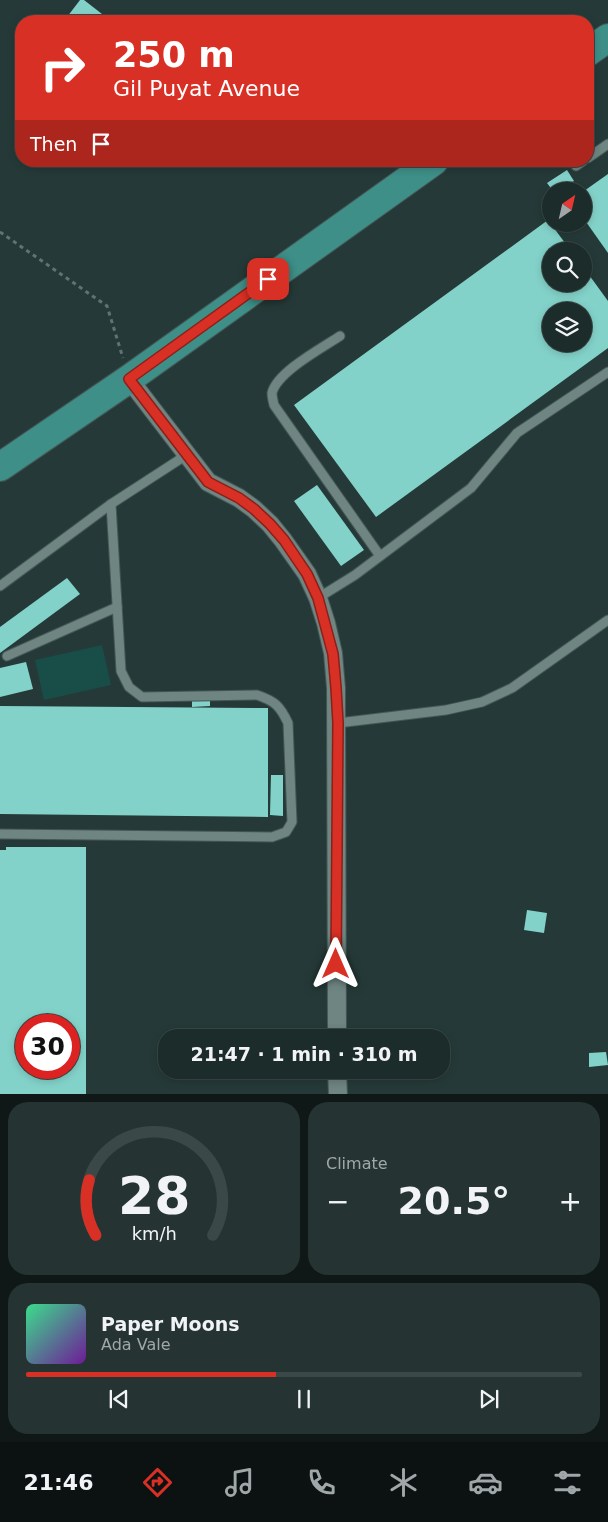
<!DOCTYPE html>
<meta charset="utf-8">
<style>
:root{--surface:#1c2c2a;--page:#253432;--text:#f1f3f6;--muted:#a0a7a8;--line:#3a4847;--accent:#d93025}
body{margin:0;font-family:"DejaVu Sans",sans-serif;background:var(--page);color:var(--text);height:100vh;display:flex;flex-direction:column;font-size:19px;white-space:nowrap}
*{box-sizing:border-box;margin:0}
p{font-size:16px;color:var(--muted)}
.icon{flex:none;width:28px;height:28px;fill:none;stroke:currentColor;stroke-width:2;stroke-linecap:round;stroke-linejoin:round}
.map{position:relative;height:1094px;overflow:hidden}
.panel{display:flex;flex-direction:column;gap:8px;padding:8px;background:#0f1817;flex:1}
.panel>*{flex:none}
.banner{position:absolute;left:15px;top:15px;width:579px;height:152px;border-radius:20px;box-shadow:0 2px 8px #0003,0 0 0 1px var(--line);background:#d93025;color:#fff;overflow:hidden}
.needle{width:32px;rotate:34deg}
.buttons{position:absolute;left:542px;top:182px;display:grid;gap:10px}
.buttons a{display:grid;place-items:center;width:50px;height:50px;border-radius:50%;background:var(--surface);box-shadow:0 2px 8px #0003,0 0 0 1px var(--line);font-size:25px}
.speed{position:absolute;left:15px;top:1014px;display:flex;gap:10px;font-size:25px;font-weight:700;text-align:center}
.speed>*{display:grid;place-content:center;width:65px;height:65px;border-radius:50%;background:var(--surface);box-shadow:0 2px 8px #0003,0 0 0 1px var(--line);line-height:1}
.speed .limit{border:8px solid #d22;background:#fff;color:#111}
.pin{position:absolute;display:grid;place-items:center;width:42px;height:42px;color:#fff;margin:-21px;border-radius:10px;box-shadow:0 2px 8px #0006}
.me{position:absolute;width:55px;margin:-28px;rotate:0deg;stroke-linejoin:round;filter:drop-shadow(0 0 4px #0008)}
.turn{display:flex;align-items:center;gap:18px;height:105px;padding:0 15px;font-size:22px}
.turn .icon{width:65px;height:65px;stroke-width:2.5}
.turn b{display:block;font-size:35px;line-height:42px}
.then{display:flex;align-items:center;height:48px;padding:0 15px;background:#0003;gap:10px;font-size:19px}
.big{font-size:38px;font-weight:700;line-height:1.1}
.panel .tile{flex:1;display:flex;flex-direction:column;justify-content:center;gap:8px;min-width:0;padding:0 18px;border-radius:20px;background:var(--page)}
.panel .dial{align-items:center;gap:0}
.dial svg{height:130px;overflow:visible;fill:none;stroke:var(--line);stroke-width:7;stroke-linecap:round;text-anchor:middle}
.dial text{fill:var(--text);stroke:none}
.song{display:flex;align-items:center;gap:15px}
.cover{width:60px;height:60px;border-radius:8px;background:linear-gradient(135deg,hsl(150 70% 55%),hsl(280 70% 35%))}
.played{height:5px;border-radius:2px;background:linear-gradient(90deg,var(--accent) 45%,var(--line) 45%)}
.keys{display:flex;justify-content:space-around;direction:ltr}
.heat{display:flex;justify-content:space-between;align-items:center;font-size:28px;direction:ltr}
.panel .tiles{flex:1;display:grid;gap:8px;grid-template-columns:1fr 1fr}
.tile:last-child{grid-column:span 2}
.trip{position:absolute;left:158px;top:1029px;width:292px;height:50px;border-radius:20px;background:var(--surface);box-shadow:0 2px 8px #0003,0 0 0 1px var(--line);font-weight:700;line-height:50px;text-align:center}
.tabs{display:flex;height:80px;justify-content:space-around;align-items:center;background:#0b1211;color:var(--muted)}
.tabs .icon{width:35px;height:35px}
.tabs .on{color:var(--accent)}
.tabs b{font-size:22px;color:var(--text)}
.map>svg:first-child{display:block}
.green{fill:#194d48}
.building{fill:#83d2c9;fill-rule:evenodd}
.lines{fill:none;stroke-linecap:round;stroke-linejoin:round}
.service-casing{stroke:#445755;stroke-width:11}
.minor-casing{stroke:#445755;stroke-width:20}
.primary-casing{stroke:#445755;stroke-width:30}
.path{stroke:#617371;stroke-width:3;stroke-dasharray:4 4;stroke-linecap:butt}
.service{stroke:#6e8582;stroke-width:9}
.minor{stroke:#6e8582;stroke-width:18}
.primary{stroke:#3d8f88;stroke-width:28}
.route-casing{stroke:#8d1f18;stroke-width:12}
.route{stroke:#d93025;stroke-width:9}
</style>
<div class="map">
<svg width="608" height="1095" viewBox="0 0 608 1095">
<rect width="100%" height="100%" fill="#253a38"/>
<path class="green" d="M102 645 111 685 44 700 35 660Z"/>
<g class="building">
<path d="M80 0H84L111 21H64Z"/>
<path d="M567 170 574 181 557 191H553L547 183Z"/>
<path d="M608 174V253L584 219V191Z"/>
<path d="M548 220 571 251H551V284H584V268L608 301V348L376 517 294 405ZM551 311H584V344H551Z"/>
<path d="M317 485 364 550 341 566 294 501Z"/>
<path d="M67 578 80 594 0 653V627Z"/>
<path d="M26 662 33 689 0 697V668Z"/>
<path d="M192 698H210V706L192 707Z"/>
<path d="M0 706 268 708V817L0 814Z"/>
<path d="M271 775H283V816L270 815Z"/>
<path d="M6 847H86V1095H0V850H6ZM26 1025H69V1068H26Z"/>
<path d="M527 910 547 913 544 933 524 930Z"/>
<path d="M606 1052 608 1065 589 1067V1053Z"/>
</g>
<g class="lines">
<defs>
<g id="service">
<path d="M588 158 608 144"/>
<path d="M576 166 583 161"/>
<path d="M340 336C322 348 277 372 272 393 272 396 273 401 274 405L380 556"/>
<path d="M0 586 111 504 188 454"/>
<path d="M318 598 355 575 471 488 517 433 608 372"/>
<path d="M7 656 117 607"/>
<path d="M338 723 446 710 482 702 512 688 608 620"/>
<path d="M0 834 272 837 286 832 292 822 288 723C280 706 275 701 257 695L142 697 129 687 121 671 111 504"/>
</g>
<g id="minor">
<path d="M129 379 208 482 239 498 254 509 270 524 283 540 307 574 318 598 326 623 333 653 336 688 337 1038"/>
<path d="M337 1070 338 1095"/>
</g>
<g id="primary">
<path d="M588 52 608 38"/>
<path d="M0 467 129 379 434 161"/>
</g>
</defs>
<use href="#service" class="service-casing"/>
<use href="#minor" class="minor-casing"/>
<use href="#primary" class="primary-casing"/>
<path class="path" d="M0 232 107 306 123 358"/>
<use href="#service" class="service"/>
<use href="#minor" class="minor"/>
<use href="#primary" class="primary"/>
</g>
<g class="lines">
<defs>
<path id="route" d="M268 279 129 379 208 482 239 498 254 509 270 524 284 540 307 574 318 598 333 654 336 688 338 723 336 964"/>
</defs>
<use href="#route" class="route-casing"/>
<use href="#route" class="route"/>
</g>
</svg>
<div class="buttons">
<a><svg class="needle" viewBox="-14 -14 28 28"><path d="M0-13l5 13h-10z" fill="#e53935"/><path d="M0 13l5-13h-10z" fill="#a0a7a8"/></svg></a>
<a><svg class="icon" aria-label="search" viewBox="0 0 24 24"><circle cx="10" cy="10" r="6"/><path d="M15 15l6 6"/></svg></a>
<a><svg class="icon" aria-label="layers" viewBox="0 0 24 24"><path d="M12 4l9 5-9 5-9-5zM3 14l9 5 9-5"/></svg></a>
</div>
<div class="speed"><div class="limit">30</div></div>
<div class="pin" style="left:268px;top:279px;background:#d93025"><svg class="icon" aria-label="arrive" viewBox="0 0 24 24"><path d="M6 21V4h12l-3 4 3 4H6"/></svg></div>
<svg class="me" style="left:336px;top:964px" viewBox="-20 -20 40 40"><path d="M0-17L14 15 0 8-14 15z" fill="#d93025" stroke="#fff" stroke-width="4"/></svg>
<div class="trip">21:47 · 1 min · 310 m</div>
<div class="banner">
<div class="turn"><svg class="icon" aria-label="right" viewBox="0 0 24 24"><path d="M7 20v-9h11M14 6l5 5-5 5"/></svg><div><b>250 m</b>Gil Puyat Avenue</div></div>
<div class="then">Then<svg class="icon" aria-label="arrive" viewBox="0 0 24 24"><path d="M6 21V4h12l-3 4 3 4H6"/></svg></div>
</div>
</div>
<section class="panel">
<div class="tiles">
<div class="tile dial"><svg viewBox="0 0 100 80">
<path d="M14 69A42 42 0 1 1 86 69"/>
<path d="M14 69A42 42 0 0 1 10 35" stroke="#d93025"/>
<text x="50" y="56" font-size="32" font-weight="700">28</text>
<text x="50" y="72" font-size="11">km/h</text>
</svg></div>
<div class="tile"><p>Climate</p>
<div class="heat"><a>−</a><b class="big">20.5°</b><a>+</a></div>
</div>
<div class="tile">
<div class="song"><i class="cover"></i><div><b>Paper Moons</b><p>Ada Vale</p></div></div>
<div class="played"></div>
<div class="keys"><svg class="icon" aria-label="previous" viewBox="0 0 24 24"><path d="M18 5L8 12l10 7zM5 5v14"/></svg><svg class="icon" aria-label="pause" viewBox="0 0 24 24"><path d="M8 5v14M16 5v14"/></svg><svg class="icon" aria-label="next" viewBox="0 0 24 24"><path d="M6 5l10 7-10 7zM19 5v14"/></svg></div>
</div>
</div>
</section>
<nav class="tabs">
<b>21:46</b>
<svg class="icon on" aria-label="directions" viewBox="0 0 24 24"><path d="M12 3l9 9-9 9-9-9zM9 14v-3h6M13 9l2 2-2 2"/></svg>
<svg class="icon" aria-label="music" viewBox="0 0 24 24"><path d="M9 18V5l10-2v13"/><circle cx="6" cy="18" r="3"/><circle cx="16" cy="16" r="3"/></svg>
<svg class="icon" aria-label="phone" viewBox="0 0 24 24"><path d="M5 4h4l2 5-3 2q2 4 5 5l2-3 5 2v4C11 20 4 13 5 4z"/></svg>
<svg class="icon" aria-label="climate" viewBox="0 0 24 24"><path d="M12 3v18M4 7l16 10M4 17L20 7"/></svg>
<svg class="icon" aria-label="car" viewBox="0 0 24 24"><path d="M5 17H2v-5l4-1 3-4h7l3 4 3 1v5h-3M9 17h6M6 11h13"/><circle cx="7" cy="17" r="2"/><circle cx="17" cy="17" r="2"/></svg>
<svg class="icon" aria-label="filters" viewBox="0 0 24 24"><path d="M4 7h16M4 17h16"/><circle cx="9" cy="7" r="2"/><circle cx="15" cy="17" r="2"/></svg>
</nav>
